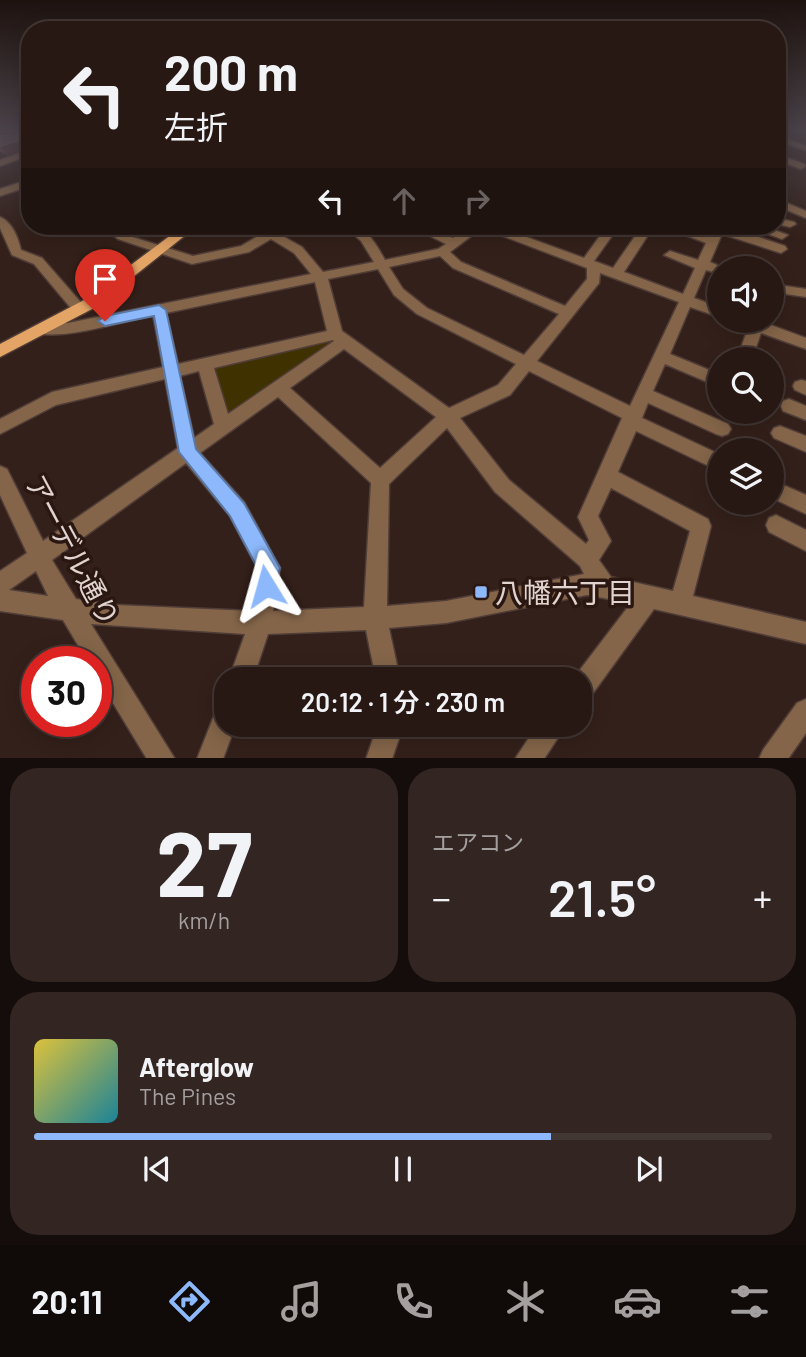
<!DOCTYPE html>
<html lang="ja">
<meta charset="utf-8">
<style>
:root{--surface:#271814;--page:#332522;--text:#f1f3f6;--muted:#a4a0a0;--line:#433734;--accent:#8db9fc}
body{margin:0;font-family:Barlow,"Noto Sans JP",sans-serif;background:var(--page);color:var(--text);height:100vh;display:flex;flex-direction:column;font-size:26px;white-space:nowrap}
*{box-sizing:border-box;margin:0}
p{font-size:23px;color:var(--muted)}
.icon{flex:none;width:38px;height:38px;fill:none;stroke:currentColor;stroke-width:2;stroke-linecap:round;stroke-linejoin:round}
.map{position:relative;height:758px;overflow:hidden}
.drawer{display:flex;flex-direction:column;gap:10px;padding:10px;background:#150d0b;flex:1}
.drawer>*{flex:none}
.top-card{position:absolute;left:21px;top:21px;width:765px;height:214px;border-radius:28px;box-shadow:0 4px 18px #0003,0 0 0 2px var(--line);background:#271814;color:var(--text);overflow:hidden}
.tools{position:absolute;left:707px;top:256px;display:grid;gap:14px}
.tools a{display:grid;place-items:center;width:77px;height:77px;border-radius:50%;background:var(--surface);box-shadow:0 4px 18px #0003,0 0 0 2px var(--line);font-size:35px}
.speed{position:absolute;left:21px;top:646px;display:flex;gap:14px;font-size:35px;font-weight:700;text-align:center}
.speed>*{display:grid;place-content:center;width:91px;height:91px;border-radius:50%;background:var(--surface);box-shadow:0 4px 18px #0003,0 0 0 2px var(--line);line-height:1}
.speed .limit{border:10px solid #d22;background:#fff;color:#111}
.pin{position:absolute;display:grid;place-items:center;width:60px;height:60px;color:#fff;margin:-72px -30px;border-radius:50% 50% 50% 0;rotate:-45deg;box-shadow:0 0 7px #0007}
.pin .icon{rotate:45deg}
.me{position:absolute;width:77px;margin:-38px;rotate:352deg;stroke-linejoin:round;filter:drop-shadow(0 0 5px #0008)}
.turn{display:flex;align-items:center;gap:24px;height:147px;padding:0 28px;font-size:32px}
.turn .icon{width:91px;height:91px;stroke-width:2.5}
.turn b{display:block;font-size:49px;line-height:60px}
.lanes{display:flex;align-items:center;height:66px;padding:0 28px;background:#0003;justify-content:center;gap:35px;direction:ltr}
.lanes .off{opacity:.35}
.big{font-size:52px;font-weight:600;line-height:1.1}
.drawer .widget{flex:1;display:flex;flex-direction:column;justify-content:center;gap:10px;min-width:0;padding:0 24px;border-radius:28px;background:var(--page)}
.drawer .dial{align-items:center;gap:0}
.dial b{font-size:91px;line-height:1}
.song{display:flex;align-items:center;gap:21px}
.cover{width:84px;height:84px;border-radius:10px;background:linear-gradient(135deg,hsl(50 70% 55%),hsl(190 70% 35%))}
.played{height:7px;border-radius:4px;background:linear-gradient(90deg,var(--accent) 70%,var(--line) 70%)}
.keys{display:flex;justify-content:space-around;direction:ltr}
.heat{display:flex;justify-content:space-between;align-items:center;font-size:38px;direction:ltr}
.drawer .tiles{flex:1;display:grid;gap:10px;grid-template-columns:1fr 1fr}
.widget:last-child{grid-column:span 2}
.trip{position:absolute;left:214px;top:667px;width:378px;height:70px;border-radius:28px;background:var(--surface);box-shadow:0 4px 18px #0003,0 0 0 2px var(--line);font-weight:600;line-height:70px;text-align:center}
.dock{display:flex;height:112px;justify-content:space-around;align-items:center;background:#100a08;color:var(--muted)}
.dock .icon{width:49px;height:49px}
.dock .on{color:var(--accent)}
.dock b{font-size:32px;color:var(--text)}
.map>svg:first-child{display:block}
.green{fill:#3f3100}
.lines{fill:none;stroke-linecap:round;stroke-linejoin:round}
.minor-casing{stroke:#503d37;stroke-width:3}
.major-casing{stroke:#503d37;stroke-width:3}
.minor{fill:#846549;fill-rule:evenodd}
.major{fill:#e3a466;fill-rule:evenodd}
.wall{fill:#6c3f47}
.shaded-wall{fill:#502c2f}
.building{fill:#784f56;stroke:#896469;stroke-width:2}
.route{fill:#8db9fc;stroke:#5c78a4;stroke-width:2}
.poi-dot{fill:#8db9fc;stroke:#2a1711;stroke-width:2.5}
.labels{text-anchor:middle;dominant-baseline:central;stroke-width:7;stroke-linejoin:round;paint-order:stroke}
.near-street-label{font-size:28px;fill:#e1d3cf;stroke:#2a1711}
.near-poi-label{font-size:28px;fill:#e1d3cf;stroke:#2a1711;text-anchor:start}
</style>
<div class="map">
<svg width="806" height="759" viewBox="0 0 806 759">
<rect width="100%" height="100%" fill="#34201a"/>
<path class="green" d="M328 341 331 344 226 417 211 368Z"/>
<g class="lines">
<defs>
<g id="minor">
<path d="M21 132H30V135L0 144V138Z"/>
<path d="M777 135 806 146V150L777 141Z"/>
<path d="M30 149V155L0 166V160Z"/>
<path d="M777 154 804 164 806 166 801 169 777 160Z"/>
<path d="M30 179V186L0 196V189Z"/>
<path d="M777 199 806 211V218L777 206Z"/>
<path d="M0 217C12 222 18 237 21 250L42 258 85 307 87 310 85 313H75L34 264 12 255 0 228Z"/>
<path d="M777 218 794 222 796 224 790 227 777 224Z"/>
<path d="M102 226H115L126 235 193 256 241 246 263 233 253 226H267L271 229 276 226H290L279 234 302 247 323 272 374 262 361 241 344 226C367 226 375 242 385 260L438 249 446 244 424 233 434 226H448L439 233 453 238 471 226H496L584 258 607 226H619L594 261 613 268 642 226H654L624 272 683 294 695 268 664 255 670 251 698 260 706 243 662 226H679L710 236 714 226H726L785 246 787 249 781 253 722 234 710 262 724 268H719V274L706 270 694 298 719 307V317L690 307 670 354 719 374V387L665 364 653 391 728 424 731 429 728 434 722 436 716 434 648 403 642 418 719 454V471L636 431 618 472 708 519 711 526 693 596 806 622V644L654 609 588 700 579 703V679H573L631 603 587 595 446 623 389 628 400 679H376L366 630 268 634 253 679H229L245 634 91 624 175 759H147L96 675V662H88L63 620 0 611V571L27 553 0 495V466L7 469 43 541 178 448 165 379 56 405 0 434V419L52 392 163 367 153 315C125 321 64 340 38 333L36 329 38 325 68 323 311 274 294 253 271 239 249 252 192 264 118 239ZM482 228 587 268V279L565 306 461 262 450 252ZM440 256 453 268 559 314 524 355 427 308 403 289 389 267ZM378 269 394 295 417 314 516 364 498 385 449 408 342 331 328 279ZM600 273 679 302 630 406 537 361 599 283ZM315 282 327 331 178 364 166 313ZM333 340 334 341 228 414 214 368ZM344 349 436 417 380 468 290 388ZM199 371 214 424 194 438 180 376ZM529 371 622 418 578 517 589 540 586 544 509 480 460 418 510 395ZM278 397 371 483 364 607 273 611 280 568 276 561 244 502 200 453ZM447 428 495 492 580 566 584 574 446 601 387 606 389 484ZM186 463 230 516 258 569 251 611 116 605 76 599 52 560ZM611 488 690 531 673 591 611 577 599 560 611 541 598 516ZM36 571 48 596 9 590Z"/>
<path d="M745 226H763L788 235 782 239Z"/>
<path d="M772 284 806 289V297L772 292Z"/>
<path d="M735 320H757L806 338V349L761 333 752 359H737L748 328Z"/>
<path d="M801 380 806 381V395L795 390 793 386 795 382Z"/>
<path d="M789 399 806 406V420L783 411 781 406 783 401Z"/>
<path d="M780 426 806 436V452L774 438 771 433 774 428Z"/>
<path d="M772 480 806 495V514L772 498Z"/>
<path d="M776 515 806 530V551L769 532 766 525 769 518Z"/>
<path d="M806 699V733L788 759H759L763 750 797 703Z"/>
<path d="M226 704V724H236L223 759H197L217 708Z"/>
<path d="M378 724H404L392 759H366Z"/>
<path d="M538 724H567L544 759H515Z"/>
</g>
<path id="major" d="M183 226H197L94 308 0 357V344L84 300Z"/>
</defs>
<use href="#minor" class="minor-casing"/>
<use href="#major" class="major-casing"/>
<use href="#minor" class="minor"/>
<use href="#major" class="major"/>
</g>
<path class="wall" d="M0 136 18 140 23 149 7 155 0 152Z"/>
<path class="shaded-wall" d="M18 140 23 149 7 155 1 146Z"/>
<path class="building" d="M7 135 18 140 0 146V136Z"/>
<linearGradient id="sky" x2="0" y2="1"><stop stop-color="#1d120e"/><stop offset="0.55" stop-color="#4a4249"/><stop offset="1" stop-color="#4a4249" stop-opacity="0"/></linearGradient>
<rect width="806" height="238" fill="url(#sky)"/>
<path class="route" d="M159 305 166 310 196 449 244 503 280 568 274 594 266 597 258 594 255 586 258 569 230 516 179 452 154 316 105 326 98 321 105 316Z"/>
<rect class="poi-dot" x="474" y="585" width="14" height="14" rx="3.5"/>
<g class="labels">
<g class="near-street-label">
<text transform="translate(73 550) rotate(62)">アーデル通り</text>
</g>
<g class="near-poi-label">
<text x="495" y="592">八幡六丁目</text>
</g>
</g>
</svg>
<div class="tools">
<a><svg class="icon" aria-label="sound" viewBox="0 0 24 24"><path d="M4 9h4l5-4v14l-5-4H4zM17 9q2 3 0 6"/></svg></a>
<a><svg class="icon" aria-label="search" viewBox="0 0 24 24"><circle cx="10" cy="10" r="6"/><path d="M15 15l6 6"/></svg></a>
<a><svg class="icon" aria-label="layers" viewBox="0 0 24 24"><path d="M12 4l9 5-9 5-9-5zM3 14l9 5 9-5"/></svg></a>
</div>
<div class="speed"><div class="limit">30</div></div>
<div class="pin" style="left:105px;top:321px;background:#d93025"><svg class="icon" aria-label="arrive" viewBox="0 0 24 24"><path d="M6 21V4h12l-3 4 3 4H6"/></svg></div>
<svg class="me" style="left:266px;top:586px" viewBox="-20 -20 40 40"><path d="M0-17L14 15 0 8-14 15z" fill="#8db9fc" stroke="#fff" stroke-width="4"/></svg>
<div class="trip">20:12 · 1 分 · 230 m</div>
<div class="top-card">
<div class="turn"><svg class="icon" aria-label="left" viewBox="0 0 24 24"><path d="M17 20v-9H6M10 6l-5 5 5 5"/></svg><div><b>200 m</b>左折</div></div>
<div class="lanes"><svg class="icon" aria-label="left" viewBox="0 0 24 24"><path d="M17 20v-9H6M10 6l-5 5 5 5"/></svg><svg class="icon off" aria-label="ahead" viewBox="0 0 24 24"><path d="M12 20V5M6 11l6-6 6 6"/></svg><svg class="icon off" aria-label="right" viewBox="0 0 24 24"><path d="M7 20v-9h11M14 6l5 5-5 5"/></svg></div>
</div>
</div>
<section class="drawer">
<div class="tiles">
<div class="widget dial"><b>27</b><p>km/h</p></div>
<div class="widget"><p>エアコン</p>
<div class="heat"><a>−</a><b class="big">21.5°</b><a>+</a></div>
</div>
<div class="widget">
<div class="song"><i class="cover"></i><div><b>Afterglow</b><p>The Pines</p></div></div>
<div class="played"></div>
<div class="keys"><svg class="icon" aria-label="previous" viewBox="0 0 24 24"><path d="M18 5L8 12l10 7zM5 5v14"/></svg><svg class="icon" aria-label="pause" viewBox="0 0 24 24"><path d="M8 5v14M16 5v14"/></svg><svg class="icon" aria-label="next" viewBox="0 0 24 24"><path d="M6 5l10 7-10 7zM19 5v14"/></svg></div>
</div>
</div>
</section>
<nav class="dock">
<b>20:11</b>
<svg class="icon on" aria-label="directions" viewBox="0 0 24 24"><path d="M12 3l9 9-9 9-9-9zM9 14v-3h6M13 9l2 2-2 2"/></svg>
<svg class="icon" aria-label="music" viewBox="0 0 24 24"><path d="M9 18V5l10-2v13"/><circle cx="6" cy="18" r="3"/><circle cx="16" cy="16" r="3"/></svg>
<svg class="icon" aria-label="phone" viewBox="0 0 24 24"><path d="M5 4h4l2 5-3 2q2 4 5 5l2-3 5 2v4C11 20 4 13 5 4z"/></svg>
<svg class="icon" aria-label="climate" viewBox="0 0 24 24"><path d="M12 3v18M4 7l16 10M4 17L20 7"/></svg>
<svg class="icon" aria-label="car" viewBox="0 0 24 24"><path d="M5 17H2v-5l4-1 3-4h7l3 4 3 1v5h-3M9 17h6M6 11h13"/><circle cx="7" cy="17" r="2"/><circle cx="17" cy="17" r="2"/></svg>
<svg class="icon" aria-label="filters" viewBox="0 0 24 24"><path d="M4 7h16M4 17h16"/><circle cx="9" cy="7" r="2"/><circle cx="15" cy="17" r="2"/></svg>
</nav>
